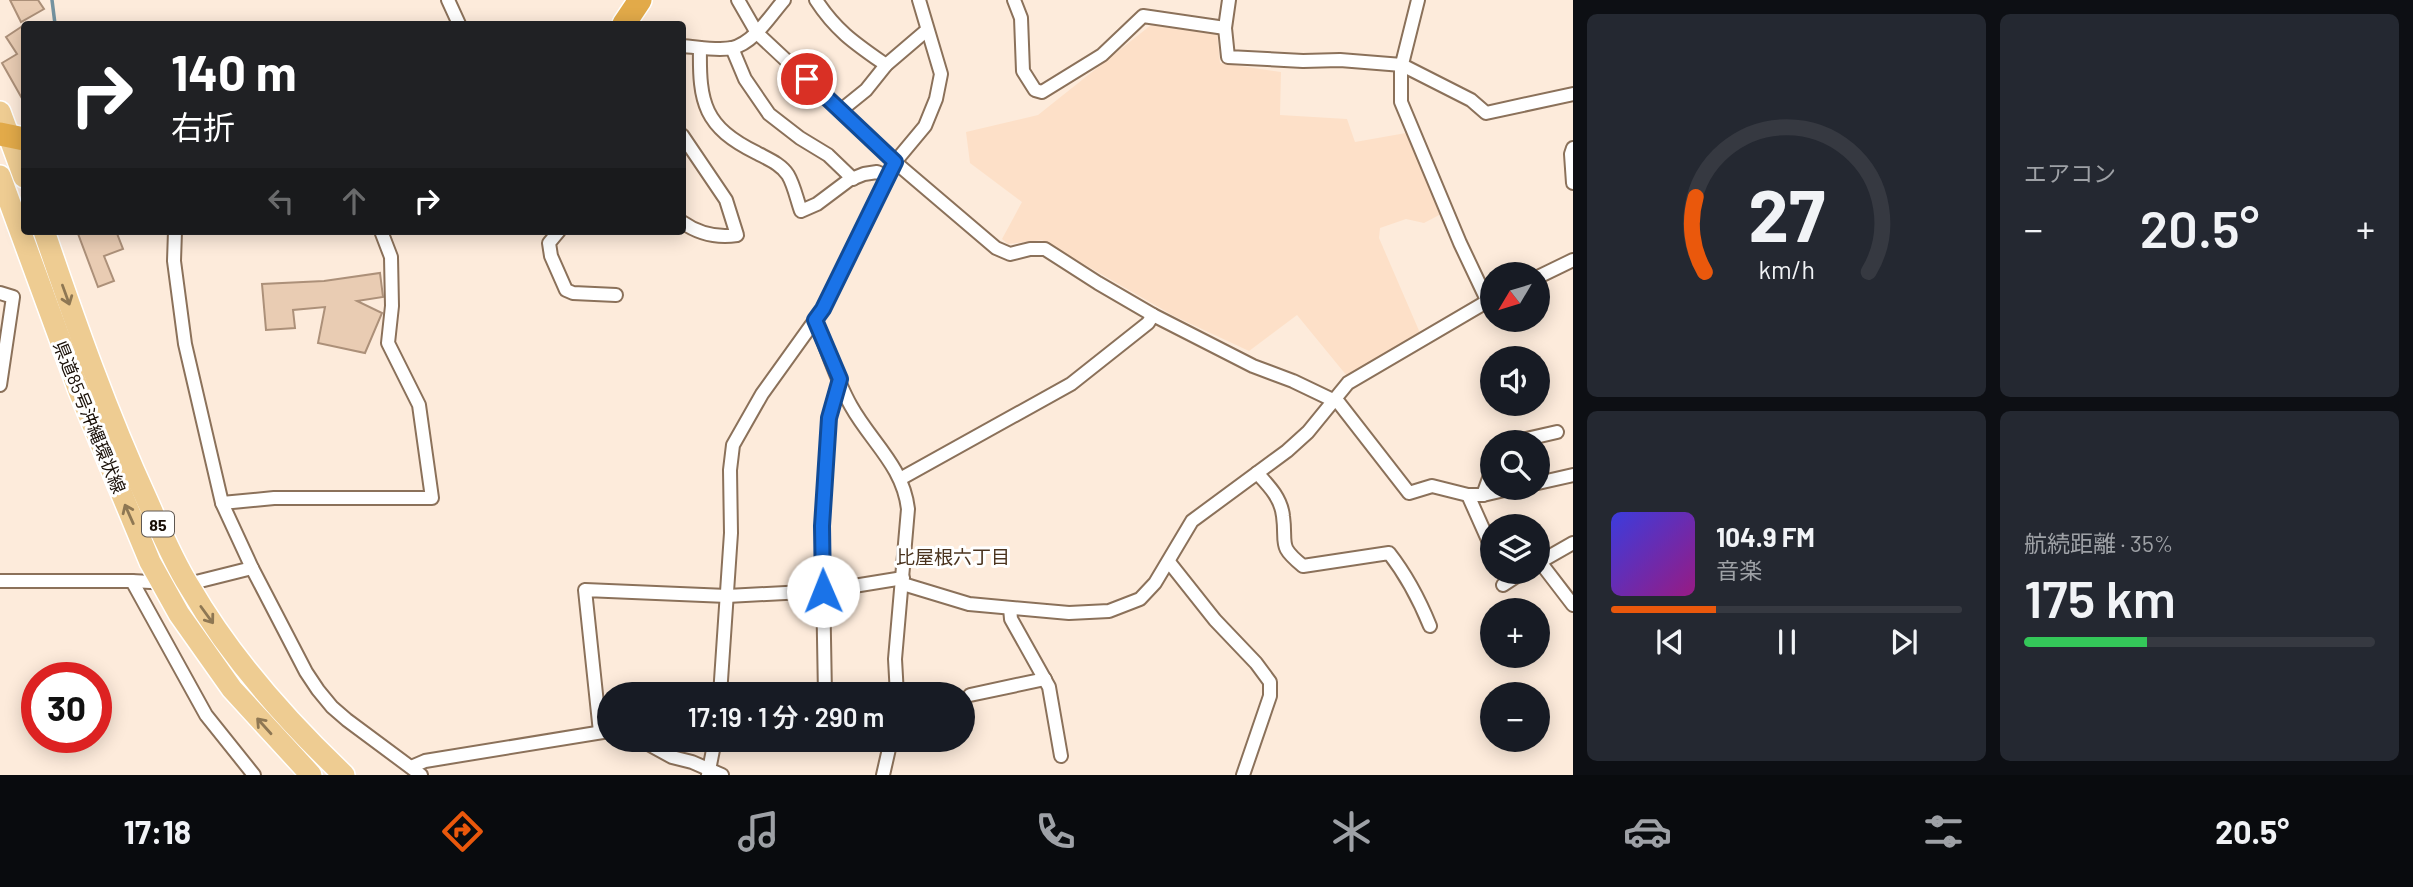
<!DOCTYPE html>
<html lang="ja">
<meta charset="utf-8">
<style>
:root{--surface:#171b24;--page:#242831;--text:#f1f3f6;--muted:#9ea1a6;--line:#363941;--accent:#ea580c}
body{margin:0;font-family:Barlow,"Noto Sans JP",sans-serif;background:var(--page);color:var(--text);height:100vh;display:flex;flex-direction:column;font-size:26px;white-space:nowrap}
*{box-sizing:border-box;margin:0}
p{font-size:23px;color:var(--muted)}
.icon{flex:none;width:38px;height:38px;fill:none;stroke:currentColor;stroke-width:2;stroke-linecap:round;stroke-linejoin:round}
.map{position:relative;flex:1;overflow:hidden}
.drawer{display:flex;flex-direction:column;gap:14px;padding:14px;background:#0d0f14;width:840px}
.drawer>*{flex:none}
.guide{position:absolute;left:21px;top:21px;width:665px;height:214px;border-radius:7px;box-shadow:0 4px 18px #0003;background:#202124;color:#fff;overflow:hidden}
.needle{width:46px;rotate:232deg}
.fabs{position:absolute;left:1480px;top:262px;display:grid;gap:14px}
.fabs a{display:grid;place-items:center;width:70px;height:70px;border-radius:50%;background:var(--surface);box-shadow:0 4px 18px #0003;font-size:35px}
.speed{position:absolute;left:21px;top:662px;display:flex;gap:14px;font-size:35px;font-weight:700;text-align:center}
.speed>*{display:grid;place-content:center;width:91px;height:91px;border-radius:50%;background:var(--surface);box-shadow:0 4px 18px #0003;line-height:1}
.speed .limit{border:10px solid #d22;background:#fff;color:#111}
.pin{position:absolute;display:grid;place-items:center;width:60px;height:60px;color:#fff;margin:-30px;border:4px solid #fff;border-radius:50%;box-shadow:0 2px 7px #0007}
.me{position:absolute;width:77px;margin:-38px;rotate:359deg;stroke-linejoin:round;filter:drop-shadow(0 0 5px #0008)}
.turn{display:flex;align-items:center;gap:24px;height:147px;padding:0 35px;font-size:32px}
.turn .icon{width:91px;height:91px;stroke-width:2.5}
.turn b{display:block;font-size:49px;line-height:60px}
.lanes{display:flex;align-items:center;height:66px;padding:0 35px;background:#0003;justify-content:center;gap:35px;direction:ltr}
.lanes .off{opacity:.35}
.big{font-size:52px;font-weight:600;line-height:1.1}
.drawer .widget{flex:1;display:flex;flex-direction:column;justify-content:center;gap:10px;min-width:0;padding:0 24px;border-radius:10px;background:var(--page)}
.drawer .dial{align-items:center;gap:0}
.dial svg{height:182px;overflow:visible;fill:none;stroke:var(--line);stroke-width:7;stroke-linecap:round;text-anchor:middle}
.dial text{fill:var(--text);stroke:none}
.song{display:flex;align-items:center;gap:21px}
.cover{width:84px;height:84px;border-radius:10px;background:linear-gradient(135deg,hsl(240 70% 55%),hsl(310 70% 35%))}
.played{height:7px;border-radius:4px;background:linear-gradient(90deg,var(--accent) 30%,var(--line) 30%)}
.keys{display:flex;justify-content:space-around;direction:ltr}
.heat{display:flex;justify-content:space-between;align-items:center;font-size:38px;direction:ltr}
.charge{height:10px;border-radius:5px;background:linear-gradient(90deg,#34c759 35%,var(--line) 0)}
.drawer .tiles{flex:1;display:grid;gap:14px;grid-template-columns:repeat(2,1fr)}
.trip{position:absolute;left:597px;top:682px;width:378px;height:70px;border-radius:35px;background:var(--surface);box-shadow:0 4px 18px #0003;font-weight:600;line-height:70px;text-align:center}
.dock{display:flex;height:112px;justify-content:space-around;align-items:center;background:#090b0e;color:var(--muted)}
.dock .icon{width:49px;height:49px}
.dock .selected{color:var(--accent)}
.dock b{font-size:32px;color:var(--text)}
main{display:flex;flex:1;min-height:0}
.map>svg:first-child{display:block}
.built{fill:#fde0c8}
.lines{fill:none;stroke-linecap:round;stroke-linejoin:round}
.stream{stroke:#7593a0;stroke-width:3.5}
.building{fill:#e9ccb3;stroke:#ac9079;stroke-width:2}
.street-casing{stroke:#8b715a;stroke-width:16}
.primary-casing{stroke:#fff;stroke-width:24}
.highway-casing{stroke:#fff;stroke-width:26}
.street{stroke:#fff;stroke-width:12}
.primary{stroke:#eecc92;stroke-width:21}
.highway{stroke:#e2aa49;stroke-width:23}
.oneway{stroke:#8e7753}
.route-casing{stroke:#114b97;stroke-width:18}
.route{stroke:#1a73e8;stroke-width:12}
.labels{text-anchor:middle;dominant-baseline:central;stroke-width:6;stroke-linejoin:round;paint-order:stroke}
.shield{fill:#fff;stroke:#5e5751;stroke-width:2}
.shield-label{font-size:16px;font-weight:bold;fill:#190f07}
.street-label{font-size:18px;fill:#190f07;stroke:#fff}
.neighbourhood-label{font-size:19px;fill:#4b341f;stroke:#fff}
</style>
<main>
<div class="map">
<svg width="1573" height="775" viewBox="0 0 1573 775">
<rect width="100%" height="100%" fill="#fdebdb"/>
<path class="built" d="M1151 25 1217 33 1220 63 1281 72 1280 115 1347 119 1355 142 1406 133 1441 214 1424 223 1406 219 1380 228 1379 238 1420 333 1347 376 1297 315 1249 351 1174 316 1042 240 1008 244 1002 239 1022 202 970 163 966 132 1038 115Z"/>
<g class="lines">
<path class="stream" d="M52 0 55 24"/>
</g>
<g class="building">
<path d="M10 0H38L44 9 21 22Z"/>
<path d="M24 25V102L2 63 17 54 6 37Z"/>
<path d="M77 231H116L123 249 104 256 114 281 98 287Z"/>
<path d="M380 273 383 297 357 301 382 313 365 353 318 343 325 307 293 310 295 328 266 330 262 284 324 281Z"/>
</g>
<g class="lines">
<defs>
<g id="street">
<path d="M448 0 459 24"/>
<path d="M738 0 757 33 895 162 996 248 1010 254 1030 249H1045L1098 283 1153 315 1253 366 1293 381 1339 403 1409 493 1432 486 1468 495H1483L1513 488"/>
<path d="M816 0C836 31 856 44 886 65"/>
<path d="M1014 0 1021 18 1023 71 1035 90 1042 92 1102 55 1143 16 1225 28"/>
<path d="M1229 0 1225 28 1228 57 1303 61 1340 60 1402 65 1471 100 1486 113 1573 94"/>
<path d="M1418 0 1401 68V102L1460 243 1487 300"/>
<path d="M682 46C698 47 717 51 732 48 754 43 770 16 784 0"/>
<path d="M700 48C699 103 704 127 757 153 768 159 781 164 788 175 794 185 797 200 801 211L817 204 849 180 864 174 877 172 888 177"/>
<path d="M732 48 745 79 769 114 800 138 828 155 853 179"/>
<path d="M840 111 866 90 886 65 927 30"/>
<path d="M682 135 726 200 737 235C717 238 699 234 682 222"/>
<path d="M1573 148 1571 154 1573 183"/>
<path d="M175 231 174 261 185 344 222 503 252 568 306 672 318 690 332 707 347 720 421 775"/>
<path d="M559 231 549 243 551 256 566 290 573 293 616 295"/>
<path d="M1538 277 1573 260"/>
<path d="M0 293 13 297 0 385"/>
<path d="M815 320C827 348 836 380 851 406 871 442 903 466 908 509L895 659 897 695"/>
<path d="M1509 443 1557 432"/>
<path d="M1257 473C1269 486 1281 498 1283 516 1287 545 1277 545 1303 566L1389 553C1407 576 1419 599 1430 626"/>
<path d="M900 479 1071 384 1148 323 1153 315"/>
<path d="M1538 483 1573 475"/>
<path d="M1468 495 1493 551"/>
<path d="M1483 495 1493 467"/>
<path d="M222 503 274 498H432L419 405 388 343 392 306 391 257 381 231"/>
<path d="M1169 562 1215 620 1256 663 1270 682V696L1243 775"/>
<path d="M1540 562 1573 605"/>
<path d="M1538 563 1573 543"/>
<path d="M0 581H132L188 584 252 568"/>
<path d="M132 581 206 715 254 775"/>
<path d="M903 584 969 604 1069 613 1109 611 1140 599 1155 583 1192 521 1287 451 1308 432 1348 383 1493 298"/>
<path d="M1503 585 1523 572"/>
<path d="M1010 608 1011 619 1049 687 1061 756"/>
<path d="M720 695 731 533 730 470 733 445 762 394 823 309 895 162 925 126 936 99 941 74 919 0"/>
<path d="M825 695 822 526 829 418 840 379"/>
<path d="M970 695 1045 679"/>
<path d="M600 732 585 590 727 596 823 591 903 578"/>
<path d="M641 740 672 757 692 762 722 775"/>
<path d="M411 767 425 761 609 731"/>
<path d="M708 775 715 740"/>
<path d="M883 775 891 740"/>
</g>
<g id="primary">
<path d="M0 112 24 177"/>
<path d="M0 176 79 391 150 562 179 614 232 689 311 775"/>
<path d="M44 231C75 322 107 413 147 500 160 529 172 559 189 586 230 657 285 719 344 775"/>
</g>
<g id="highway">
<path d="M624 24 640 0"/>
<path d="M0 134 24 139"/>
</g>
</defs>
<use href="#street" class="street-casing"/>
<use href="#primary" class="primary-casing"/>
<use href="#highway" class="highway-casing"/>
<use href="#street" class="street"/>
<use href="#primary" class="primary"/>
<use href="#highway" class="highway"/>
</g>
<defs><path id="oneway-shaft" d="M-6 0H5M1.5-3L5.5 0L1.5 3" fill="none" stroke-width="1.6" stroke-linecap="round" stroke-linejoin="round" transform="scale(1.75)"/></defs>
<g class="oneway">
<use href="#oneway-shaft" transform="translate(66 295) rotate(70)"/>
<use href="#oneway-shaft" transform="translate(129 514) rotate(-114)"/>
<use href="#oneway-shaft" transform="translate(207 615) rotate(54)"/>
<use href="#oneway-shaft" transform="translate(264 726) rotate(-132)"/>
</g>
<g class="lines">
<defs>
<path id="route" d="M807 79 895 162 823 309 815 320 840 379 829 418 822 526 823 591"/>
</defs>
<use href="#route" class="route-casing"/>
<use href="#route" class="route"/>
</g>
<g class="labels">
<rect class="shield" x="142" y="511.5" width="32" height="25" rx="5"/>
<g class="shield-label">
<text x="158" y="524">85</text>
</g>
<g class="street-label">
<text transform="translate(90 417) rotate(68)">県道85号沖縄環状線</text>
</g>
<g class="neighbourhood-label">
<text x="953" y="556">比屋根六丁目</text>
</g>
</g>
</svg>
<div class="fabs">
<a><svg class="needle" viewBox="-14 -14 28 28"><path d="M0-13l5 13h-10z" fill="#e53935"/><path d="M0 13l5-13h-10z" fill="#9ea1a6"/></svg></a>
<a><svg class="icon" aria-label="sound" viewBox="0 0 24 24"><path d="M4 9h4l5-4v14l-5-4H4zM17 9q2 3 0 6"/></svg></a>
<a><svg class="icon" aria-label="search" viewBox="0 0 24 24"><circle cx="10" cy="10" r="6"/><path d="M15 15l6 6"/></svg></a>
<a><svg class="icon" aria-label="layers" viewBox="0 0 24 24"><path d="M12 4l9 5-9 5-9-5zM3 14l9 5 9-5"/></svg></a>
<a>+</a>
<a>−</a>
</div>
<div class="speed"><div class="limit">30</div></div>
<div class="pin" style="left:807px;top:79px;background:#d93025"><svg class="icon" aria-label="arrive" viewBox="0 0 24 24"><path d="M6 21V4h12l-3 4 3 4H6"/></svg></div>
<svg class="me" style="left:823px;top:591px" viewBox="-20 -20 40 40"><circle r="19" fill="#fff"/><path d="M0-13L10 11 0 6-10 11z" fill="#1a73e8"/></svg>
<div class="trip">17:19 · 1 分 · 290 m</div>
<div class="guide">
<div class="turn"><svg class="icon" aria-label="right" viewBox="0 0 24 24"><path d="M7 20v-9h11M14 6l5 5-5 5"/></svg><div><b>140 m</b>右折</div></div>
<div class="lanes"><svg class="icon off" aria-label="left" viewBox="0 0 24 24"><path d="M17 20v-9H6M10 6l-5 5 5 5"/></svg><svg class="icon off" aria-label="ahead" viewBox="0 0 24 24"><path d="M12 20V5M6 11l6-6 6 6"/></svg><svg class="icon" aria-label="right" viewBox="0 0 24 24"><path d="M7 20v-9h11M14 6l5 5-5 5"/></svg></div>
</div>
</div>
<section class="drawer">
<div class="tiles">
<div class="widget dial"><svg viewBox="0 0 100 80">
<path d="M14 69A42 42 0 1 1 86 69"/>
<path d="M14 69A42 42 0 0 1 10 36" stroke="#ea580c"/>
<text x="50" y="56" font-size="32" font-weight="700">27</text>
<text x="50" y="72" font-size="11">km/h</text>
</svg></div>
<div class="widget"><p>エアコン</p>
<div class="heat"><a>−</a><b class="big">20.5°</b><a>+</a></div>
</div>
<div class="widget">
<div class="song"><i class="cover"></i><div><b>104.9 FM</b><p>音楽</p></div></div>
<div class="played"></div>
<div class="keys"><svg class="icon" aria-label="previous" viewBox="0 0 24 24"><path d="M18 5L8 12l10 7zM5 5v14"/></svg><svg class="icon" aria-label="pause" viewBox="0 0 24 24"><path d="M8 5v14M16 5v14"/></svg><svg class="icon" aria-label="next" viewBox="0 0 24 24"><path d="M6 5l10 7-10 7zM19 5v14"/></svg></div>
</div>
<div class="widget"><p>航続距離 · 35%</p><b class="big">175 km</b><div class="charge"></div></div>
</div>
</section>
</main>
<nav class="dock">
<b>17:18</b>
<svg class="icon selected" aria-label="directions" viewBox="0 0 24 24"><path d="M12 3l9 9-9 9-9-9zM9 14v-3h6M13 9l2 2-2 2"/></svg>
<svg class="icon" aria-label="music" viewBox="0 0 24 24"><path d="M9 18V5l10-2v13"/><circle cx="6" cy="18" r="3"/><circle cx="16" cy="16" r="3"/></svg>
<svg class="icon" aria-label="phone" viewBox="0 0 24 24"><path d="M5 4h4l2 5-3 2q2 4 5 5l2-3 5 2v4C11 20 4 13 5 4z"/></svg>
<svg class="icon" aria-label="climate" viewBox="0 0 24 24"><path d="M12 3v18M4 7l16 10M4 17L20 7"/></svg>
<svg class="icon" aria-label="car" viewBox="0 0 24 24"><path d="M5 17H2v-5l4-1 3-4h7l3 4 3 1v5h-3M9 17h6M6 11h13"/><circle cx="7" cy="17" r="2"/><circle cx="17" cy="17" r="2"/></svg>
<svg class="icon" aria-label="filters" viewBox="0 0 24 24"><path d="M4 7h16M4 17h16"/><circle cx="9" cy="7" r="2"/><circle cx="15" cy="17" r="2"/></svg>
<b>20.5°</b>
</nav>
